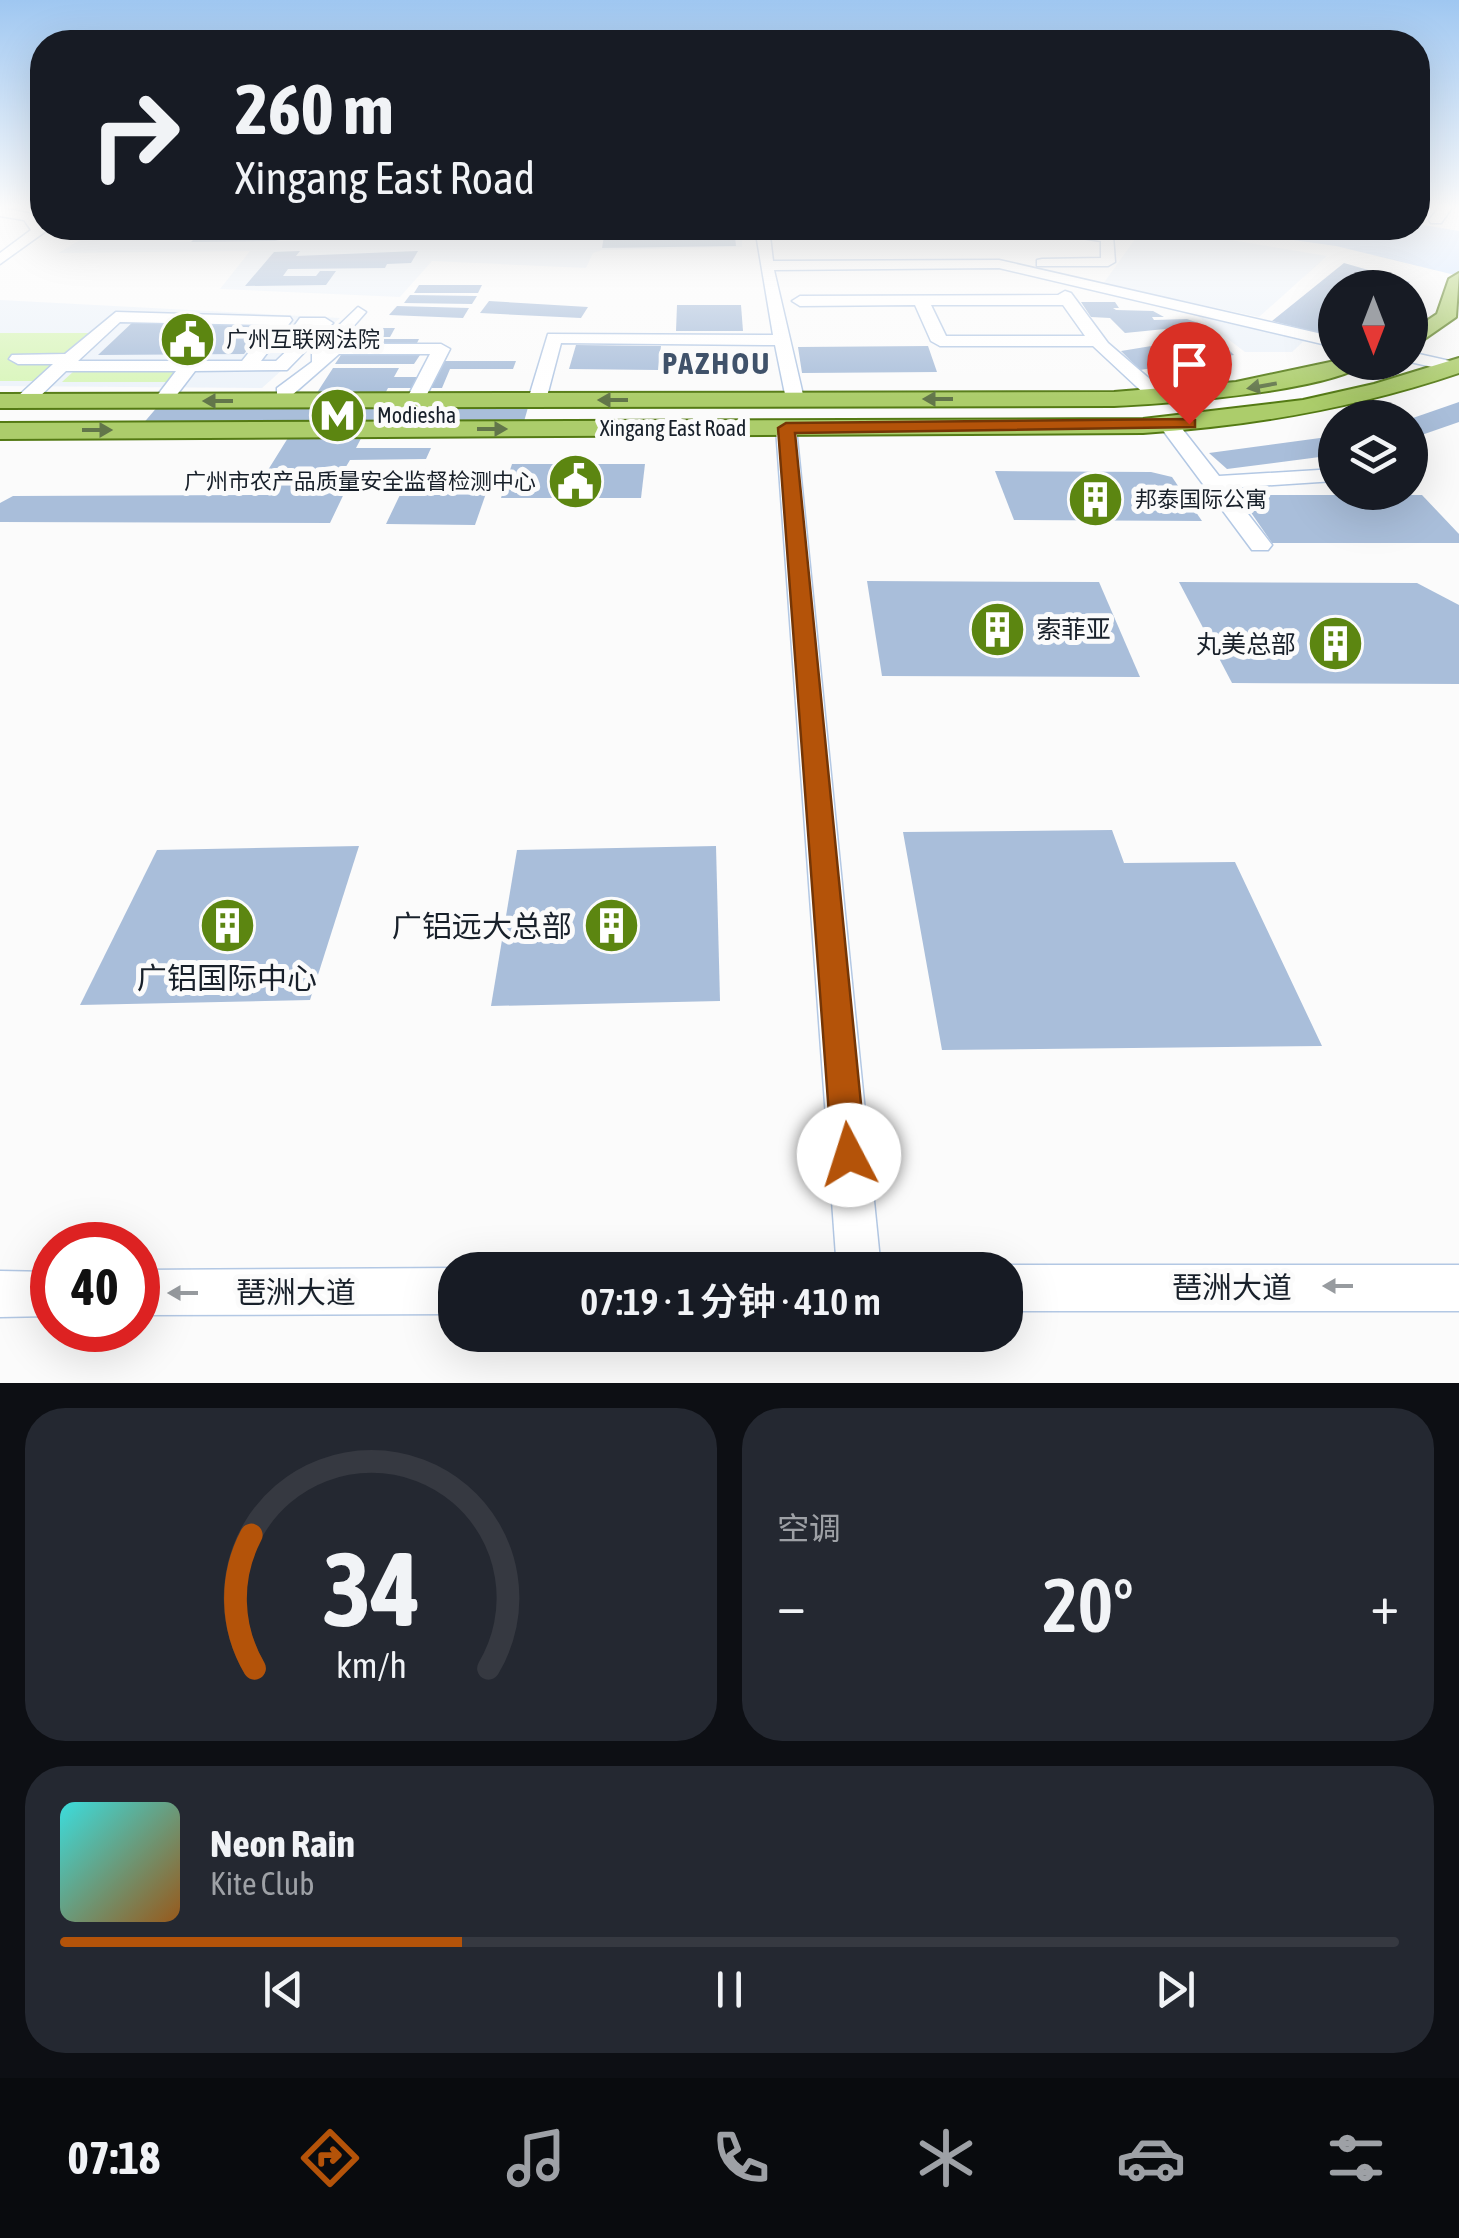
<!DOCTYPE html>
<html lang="zh">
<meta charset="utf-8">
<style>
:root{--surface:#171b24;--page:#242831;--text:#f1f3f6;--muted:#9ea1a6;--line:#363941;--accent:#b45309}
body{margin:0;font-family:"Asap Condensed","Noto Sans SC",sans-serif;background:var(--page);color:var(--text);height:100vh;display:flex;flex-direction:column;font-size:38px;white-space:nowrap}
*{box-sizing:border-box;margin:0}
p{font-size:32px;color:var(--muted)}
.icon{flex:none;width:55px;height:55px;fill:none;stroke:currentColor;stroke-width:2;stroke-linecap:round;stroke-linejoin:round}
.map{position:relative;height:1383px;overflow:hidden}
.panel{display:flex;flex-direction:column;gap:25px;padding:25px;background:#0d0f14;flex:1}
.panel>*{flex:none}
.guide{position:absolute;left:30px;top:30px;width:1400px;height:210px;border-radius:40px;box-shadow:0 10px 40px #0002;background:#171b24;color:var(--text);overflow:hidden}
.needle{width:65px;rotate:180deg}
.controls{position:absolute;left:1318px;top:270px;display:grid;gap:20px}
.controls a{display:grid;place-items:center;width:110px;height:110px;border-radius:50%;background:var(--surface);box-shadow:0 10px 40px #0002;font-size:50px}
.speed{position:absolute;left:30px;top:1222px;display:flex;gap:20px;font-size:50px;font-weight:700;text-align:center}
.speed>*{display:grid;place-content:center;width:130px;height:130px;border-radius:50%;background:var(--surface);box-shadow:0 10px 40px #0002;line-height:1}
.speed .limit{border:15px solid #d22;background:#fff;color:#111}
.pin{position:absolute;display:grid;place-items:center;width:85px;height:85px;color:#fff;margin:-102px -42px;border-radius:50% 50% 50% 0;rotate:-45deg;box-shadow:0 0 10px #0007}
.pin .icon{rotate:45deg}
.me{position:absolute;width:110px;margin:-55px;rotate:355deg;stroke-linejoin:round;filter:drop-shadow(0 0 8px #0008)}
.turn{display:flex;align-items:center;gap:35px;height:210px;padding:0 40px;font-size:45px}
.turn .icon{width:130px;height:130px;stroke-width:2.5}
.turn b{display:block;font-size:70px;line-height:85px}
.big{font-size:75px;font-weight:600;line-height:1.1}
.panel .card{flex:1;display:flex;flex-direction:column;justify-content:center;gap:15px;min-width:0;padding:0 35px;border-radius:40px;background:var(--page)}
.panel .dial{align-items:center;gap:0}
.dial svg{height:260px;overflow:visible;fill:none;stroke:var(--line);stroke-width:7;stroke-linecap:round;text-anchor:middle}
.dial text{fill:var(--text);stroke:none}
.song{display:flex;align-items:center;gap:30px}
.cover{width:120px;height:120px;border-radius:15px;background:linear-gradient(135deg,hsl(180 70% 55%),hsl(30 70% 35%))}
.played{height:10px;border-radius:5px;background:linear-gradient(90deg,var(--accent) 30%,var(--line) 30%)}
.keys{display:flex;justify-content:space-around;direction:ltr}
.heat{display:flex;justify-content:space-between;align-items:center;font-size:55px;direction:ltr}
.panel .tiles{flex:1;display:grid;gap:25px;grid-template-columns:1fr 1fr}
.card:last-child{grid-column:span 2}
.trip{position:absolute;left:438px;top:1252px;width:585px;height:100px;border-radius:40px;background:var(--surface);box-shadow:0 10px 40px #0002;font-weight:600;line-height:100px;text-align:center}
.menu{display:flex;height:160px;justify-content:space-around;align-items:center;background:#090b0e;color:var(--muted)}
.menu .icon{width:70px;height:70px}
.menu .selected{color:var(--accent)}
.menu b{font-size:45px;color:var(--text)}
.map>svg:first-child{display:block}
.built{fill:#edf3fa}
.green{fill:#d8f5b9}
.water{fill:#d1e4fe}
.building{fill:#a9beda}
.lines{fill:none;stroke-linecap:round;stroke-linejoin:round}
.minor-casing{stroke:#b3c8e4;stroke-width:3}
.major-casing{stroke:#547a14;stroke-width:4}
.minor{fill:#fff;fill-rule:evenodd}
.major{fill:#accd6b;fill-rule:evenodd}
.oneway{fill:#62764a}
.oneway2{fill:#979b9f}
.route{fill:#b45309;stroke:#753606;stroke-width:2.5}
.labels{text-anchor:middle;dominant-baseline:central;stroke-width:10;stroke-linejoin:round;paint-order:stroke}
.far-poi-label{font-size:22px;fill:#18202a;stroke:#fbfbfb;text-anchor:start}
.far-street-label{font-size:22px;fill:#18202a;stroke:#fbfbfb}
.poi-label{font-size:25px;fill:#18202a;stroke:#fbfbfb;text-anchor:start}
.far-district-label{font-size:30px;font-weight:bold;letter-spacing:2.5px;fill:#40526a;stroke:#fbfbfb}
.near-poi-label{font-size:30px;fill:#18202a;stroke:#fbfbfb;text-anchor:end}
.near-street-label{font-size:30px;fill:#18202a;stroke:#fbfbfb}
</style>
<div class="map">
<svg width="1459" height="1383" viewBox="0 0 1459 1383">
<rect width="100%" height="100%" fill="#fbfbfb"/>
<g class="built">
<path d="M100 228H742V247L602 250 593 253 586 268 432 261 400 297 220 289 250 251 58 253Z"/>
<path d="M1143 228H1159L1327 256 1259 317 1103 284Z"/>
<path d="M0 300 340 318 262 388 0 386Z"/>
<path d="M1195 314 1305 340 1292 352H1245Z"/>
</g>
<g class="green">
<path d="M0 333H95L41 381H0Z"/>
<path d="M179 370 168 382H62L74 371Z"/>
</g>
<path class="water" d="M1418 224 1459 231V276L1336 246 1208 228H1418Z"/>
<g class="building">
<path d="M278 228H305L297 236 275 241 191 242 200 233H273Z"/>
<path d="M705 228H734L736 246 602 248 604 236 705 235Z"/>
<path d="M300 251 296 256 418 251 411 263 387 264 385 268 288 269 283 276H316L320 271H336L326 285 245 286 274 252Z"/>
<path d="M1344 263 1410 282 1404 288H1335V337L1272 321Z"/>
<path d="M419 285H482L478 293H414Z"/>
<path d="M410 295 477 296 472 304 404 303Z"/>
<path d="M489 301 588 307 581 318 480 313Z"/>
<path d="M1081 302H1115L1119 308H1113L1116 310 1153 311 1164 317H1152L1154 320 1187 319 1204 325 1234 355 1140 370 1121 351 1194 339 1185 331 1171 330 1175 328 1125 333 1110 318 1091 317Z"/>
<path d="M677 305H741L743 331H676Z"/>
<path d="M397 306 469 308 463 318 389 315Z"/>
<path d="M135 320 269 322 244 354 98 355Z"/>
<path d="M351 328H395L390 337H345Z"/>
<path d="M365 339H419L415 347H397L392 355H420L414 364H335L341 355H371L376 346H360Z"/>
<path d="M576 345 661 346 658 370 569 369Z"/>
<path d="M928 346 937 372 802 373 798 347Z"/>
<path d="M683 360H761V374L682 373Z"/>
<path d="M437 361H516L513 369H450L442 388H388L379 405 529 404 523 425H368L356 448H431L426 459 350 460 344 470 351 479 330 523 0 522V503L13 496 269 495 278 480 268 470 296 425 141 426 159 405H309L333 368H399L394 377H430Z"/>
<path d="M1459 402V422L1410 439V419Z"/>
<path d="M1335 436V455L1312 458 1227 469 1209 453Z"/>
<path d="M512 464H645L641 498H501Z"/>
<path d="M995 471 1151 472 1172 477 1202 521 1014 520Z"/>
<path d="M409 476H492L475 525 386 524Z"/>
<path d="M1239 495H1422L1459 534V543H1272Z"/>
<path d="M867 581 1099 582 1140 677 882 676Z"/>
<path d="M1179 582 1417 583 1459 605V684L1232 683Z"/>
<path d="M1112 830 1124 863 1235 862 1322 1046 942 1050 903 832Z"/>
<path d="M359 846 310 1000 80 1005 157 850Z"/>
<path d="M716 846 720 1001 491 1006 517 850Z"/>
</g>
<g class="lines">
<defs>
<g id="minor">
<path d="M1441 205H1454L1441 223H1431L1429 220Z"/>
<path d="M0 208 33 214 46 231 0 264V253L31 230 24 220 0 216Z"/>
<path d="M755 228H769L773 261 999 260 1335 337V347L999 268 774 270 804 399 802 403H788L786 399 775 345 561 343 546 400 544 404H530L528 400 548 334 773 335Z"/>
<path d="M1019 228H1056L1113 235 1115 262 1108 266H1037V260L1042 259 1101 258V241Z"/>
<path d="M1065 291 1071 293 1108 343 1166 393V401H1152L1093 346H940L931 341 915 305 800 306 792 301 800 296 1058 295ZM931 305H1063L1085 336H946Z"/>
<path d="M358 307 366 312 338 344H441L450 349 422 404H408L406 400 430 354H339L291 396H277V388L312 362V351Z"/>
<path d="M116 312 290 317 292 320 261 361H276L301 337 289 333 300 318H325L333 323 287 370 195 371 169 405 162 407 153 401 176 371H66L31 405H17V397L53 364H18L9 359 12 355 65 354ZM120 322 271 325 242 361H78Z"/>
<path d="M1410 352 1459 363V373L1410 362Z"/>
<path d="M1169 419 1176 421 1219 476 1335 469V481L1228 488 1272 545 1268 550H1252L1159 425Z"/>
<path d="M786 422 796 428 881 1270H837L776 428Z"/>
<path d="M1005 1265H1459V1311H1005V1270H994Z"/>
<path d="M455 1268 459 1270H455V1314L138 1315V1270Z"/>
<path d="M0 1271 52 1272V1316L0 1317Z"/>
</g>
<g id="major">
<path d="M1459 273 1456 317 1410 349V332L1437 314 1449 279Z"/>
<path d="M1459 358V373C1356 408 1251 426 1143 433L0 439V423L1143 419 1303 400 1374 384Z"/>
<path d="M1335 361 1367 362C1335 391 1162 404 1114 406L0 408V394L1114 392 1236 382Z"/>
</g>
</defs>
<use href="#minor" class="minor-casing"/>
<use href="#major" class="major-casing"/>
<use href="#minor" class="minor"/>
<use href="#major" class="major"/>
</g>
<defs><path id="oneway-solid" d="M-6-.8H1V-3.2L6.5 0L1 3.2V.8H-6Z" transform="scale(2.5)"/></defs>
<g class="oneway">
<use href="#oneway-solid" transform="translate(1262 386) rotate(170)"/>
<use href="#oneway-solid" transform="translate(938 399) rotate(180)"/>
<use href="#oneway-solid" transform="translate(613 400) rotate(180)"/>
<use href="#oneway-solid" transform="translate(218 401) rotate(180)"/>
<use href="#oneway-solid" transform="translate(492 429)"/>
<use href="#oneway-solid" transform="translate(97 430)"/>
</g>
<g class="oneway2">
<use href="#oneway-solid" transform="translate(1338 1286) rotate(180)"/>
<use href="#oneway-solid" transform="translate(183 1293) rotate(180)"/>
</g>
<linearGradient id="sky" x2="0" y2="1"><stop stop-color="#9fc7f1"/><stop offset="0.52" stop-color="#fdfdfd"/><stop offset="1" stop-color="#fdfdfd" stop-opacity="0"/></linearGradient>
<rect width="1459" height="398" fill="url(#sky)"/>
<path class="route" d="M1189 419 1195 420V427L795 433 866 1155 861 1167 849 1172 837 1167 832 1155 778 428 786 423Z"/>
<defs>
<symbol id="civic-disc" viewBox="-11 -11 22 22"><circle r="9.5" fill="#5c8611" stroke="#fbfbfb"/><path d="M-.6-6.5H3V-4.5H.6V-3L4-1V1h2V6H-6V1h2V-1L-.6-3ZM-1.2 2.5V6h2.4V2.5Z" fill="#fff"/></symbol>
<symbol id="metro-disc" viewBox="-11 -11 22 22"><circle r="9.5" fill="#5c8611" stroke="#fbfbfb"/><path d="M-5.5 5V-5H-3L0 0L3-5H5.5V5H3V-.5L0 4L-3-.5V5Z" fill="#fff"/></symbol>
<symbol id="building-disc" viewBox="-11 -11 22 22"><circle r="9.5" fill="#5c8611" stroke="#fbfbfb"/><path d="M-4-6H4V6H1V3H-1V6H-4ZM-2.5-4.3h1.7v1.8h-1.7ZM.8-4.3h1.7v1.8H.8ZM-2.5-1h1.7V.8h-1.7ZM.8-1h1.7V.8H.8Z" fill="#fff"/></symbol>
</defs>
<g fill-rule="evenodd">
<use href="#civic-disc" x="156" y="308" width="63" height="63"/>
<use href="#metro-disc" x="306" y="384" width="63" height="63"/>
<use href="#civic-disc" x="544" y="450" width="63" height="63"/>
<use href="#building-disc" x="1064" y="468" width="63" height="63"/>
<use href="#building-disc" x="966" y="598" width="63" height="63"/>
<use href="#building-disc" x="1304" y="612" width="63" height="63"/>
<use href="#building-disc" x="196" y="894" width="63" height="63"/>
<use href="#building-disc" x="580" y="894" width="63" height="63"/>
</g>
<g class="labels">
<g class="far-poi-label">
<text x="226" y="339">广州互联网法院</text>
<text x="377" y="415">Modiesha</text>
<text x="536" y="481" text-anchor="end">广州市农产品质量安全监督检测中心</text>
<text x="1135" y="499">邦泰国际公寓</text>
</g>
<g class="far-street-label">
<text x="673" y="428">Xingang East Road</text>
</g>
<g class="poi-label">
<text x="1036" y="629">索菲亚</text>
<text x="1296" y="644" text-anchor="end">丸美总部</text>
</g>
<g class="far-district-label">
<text x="717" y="363">PAZHOU</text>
</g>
<g class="near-poi-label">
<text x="572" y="926">广铝远大总部</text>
<text x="227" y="978" text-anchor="middle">广铝国际中心</text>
</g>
<g class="near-street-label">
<text x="1232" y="1287">琶洲大道</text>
<text x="296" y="1292">琶洲大道</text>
</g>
</g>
</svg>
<div class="controls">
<a><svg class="needle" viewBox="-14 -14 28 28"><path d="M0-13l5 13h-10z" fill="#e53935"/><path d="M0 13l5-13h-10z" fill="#9ea1a6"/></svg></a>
<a><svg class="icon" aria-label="layers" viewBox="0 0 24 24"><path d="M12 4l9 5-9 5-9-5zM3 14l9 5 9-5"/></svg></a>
</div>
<div class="speed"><div class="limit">40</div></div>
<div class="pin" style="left:1189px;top:424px;background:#d93025"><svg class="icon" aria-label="arrive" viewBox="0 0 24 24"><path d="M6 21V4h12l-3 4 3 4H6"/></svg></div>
<svg class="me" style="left:849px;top:1155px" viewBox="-20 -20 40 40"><circle r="19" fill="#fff"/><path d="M0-13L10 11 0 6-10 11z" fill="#b45309"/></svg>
<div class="trip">07:19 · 1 分钟 · 410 m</div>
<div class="guide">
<div class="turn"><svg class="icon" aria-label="right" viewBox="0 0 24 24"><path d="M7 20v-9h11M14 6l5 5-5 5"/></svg><div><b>260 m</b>Xingang East Road</div></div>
</div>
</div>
<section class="panel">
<div class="tiles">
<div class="card dial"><svg viewBox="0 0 100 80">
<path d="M14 69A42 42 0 1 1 86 69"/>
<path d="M14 69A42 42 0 0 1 13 28" stroke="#b45309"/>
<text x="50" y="56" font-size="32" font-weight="700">34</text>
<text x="50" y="72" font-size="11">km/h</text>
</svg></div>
<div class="card"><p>空调</p>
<div class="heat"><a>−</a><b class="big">20°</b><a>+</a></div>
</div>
<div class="card">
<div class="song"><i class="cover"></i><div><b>Neon Rain</b><p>Kite Club</p></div></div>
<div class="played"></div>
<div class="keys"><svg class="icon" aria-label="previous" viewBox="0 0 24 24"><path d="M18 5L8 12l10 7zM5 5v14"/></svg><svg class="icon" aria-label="pause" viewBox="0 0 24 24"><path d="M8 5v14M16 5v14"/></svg><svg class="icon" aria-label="next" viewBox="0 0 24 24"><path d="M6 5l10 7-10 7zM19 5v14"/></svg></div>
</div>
</div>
</section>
<nav class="menu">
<b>07:18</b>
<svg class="icon selected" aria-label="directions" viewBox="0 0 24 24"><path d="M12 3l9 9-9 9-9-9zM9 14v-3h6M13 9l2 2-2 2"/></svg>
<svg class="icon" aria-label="music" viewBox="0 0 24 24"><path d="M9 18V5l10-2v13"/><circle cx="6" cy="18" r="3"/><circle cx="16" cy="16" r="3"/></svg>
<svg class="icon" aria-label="phone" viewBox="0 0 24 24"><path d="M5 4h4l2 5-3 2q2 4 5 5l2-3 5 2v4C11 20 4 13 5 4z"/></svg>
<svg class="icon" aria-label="climate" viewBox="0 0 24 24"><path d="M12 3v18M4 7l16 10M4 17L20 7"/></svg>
<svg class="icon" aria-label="car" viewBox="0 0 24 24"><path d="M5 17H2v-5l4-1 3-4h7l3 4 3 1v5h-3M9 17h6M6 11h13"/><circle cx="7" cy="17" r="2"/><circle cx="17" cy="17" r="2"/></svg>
<svg class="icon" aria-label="filters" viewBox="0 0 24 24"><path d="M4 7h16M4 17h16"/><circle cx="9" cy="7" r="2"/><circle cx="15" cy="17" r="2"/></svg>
</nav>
